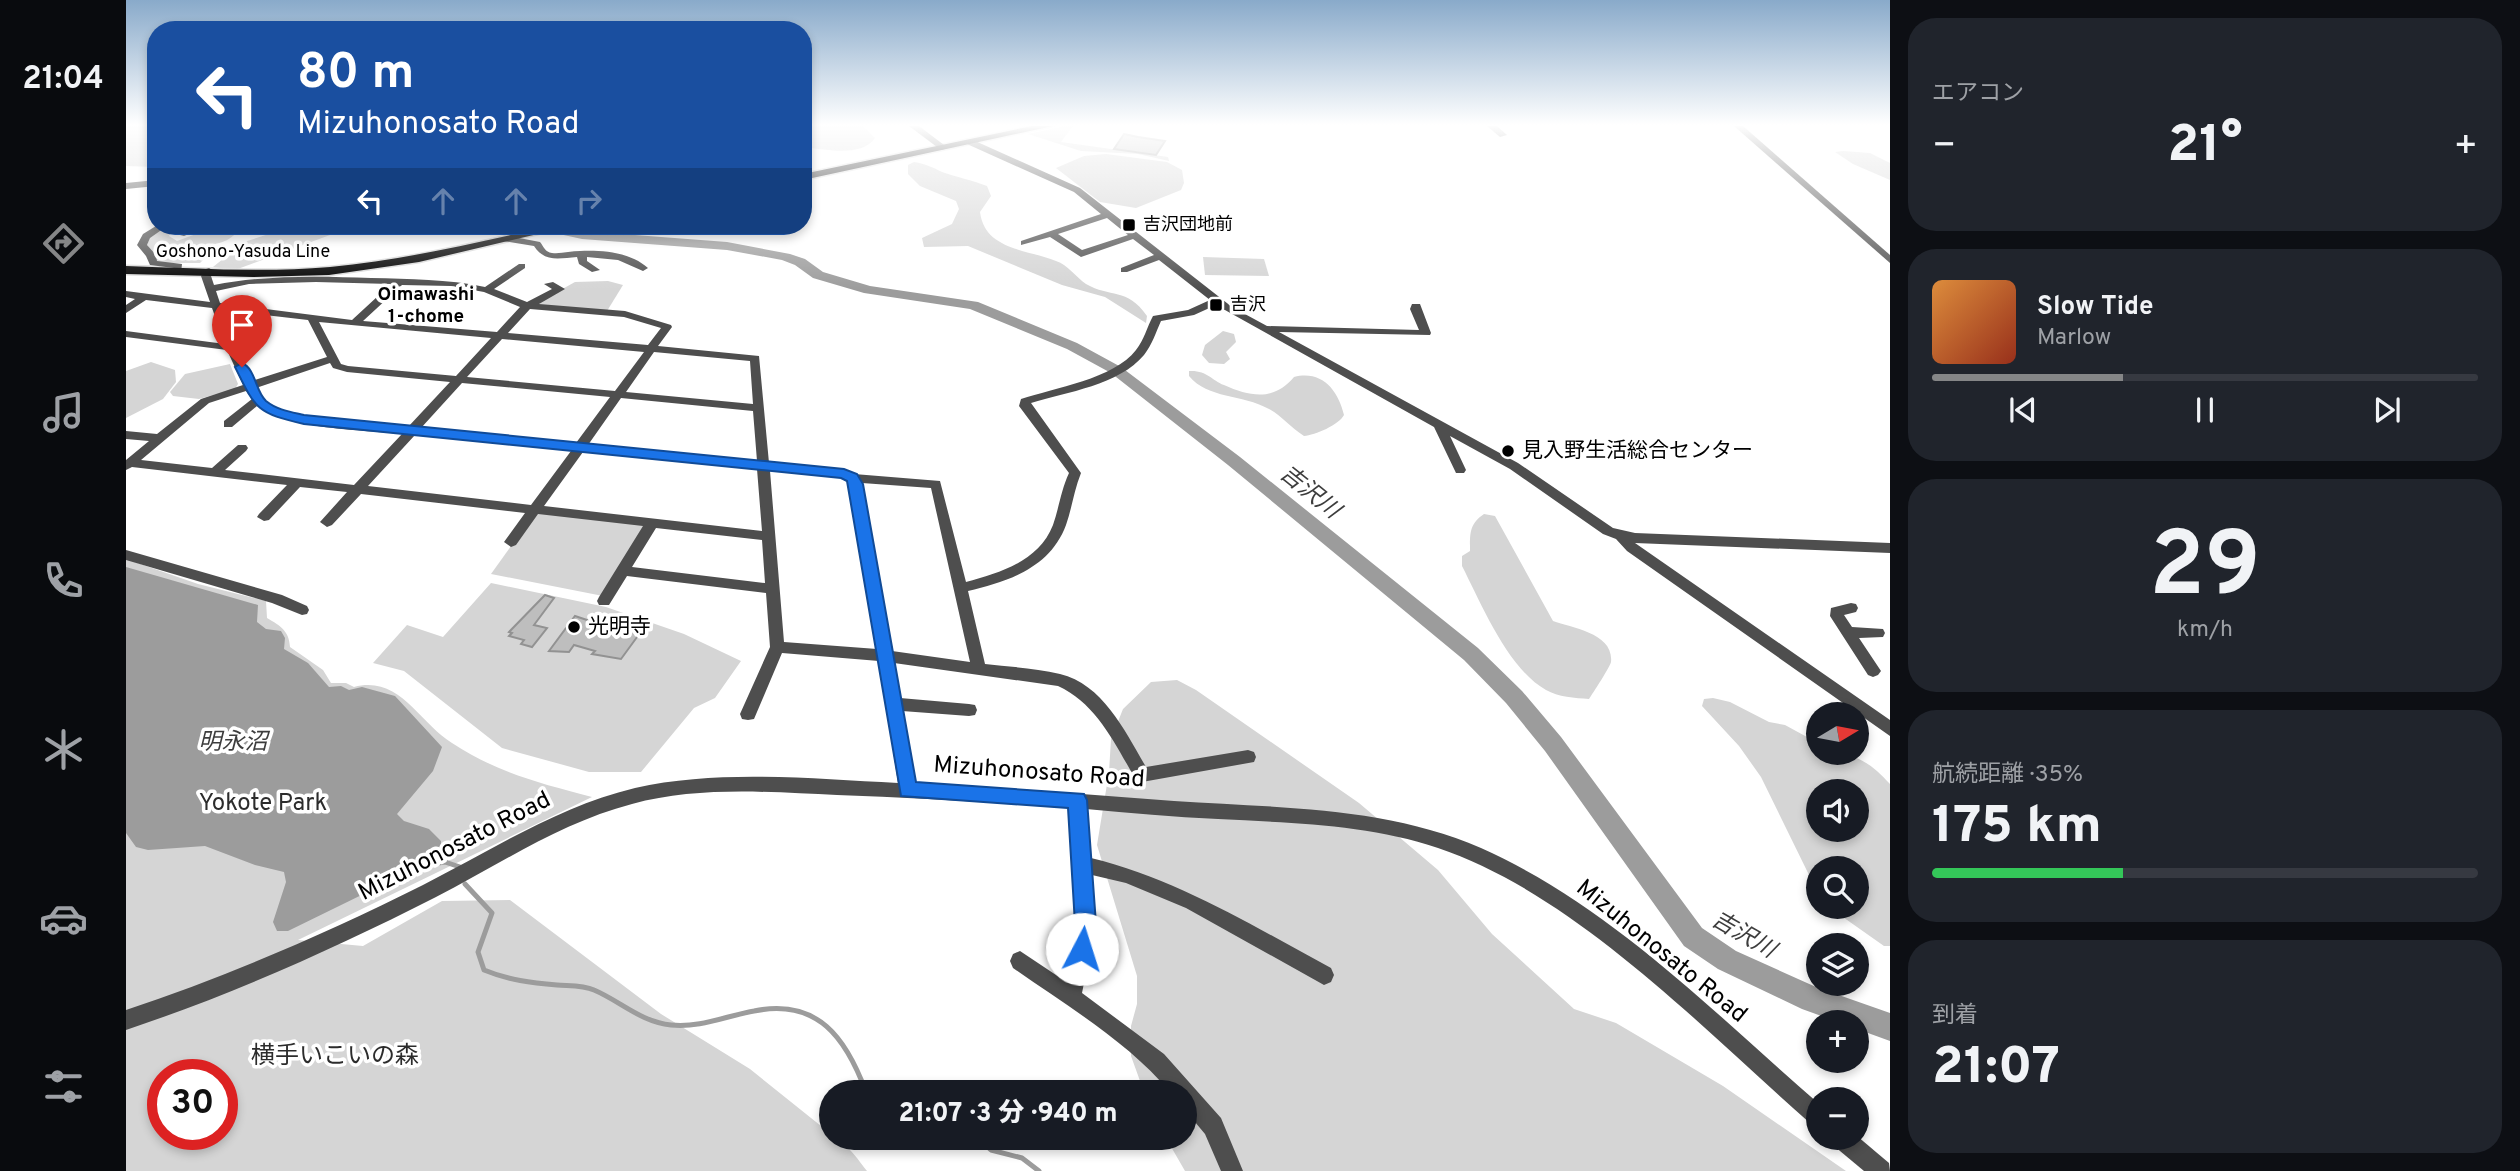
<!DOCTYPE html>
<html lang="ja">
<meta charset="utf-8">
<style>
:root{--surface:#171b24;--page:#20242c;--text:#f1f3f6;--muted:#9ea1a6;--line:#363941;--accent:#858687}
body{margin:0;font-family:Overpass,"Noto Sans JP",sans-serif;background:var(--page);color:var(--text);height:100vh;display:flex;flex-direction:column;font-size:26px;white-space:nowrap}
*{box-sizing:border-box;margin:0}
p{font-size:23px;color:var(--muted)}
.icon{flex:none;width:38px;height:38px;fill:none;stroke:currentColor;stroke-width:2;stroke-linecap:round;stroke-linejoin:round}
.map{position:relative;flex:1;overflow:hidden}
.details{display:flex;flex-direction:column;gap:18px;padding:18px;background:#0d0f14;width:630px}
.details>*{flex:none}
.top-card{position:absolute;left:21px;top:21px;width:665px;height:214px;border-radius:28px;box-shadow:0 4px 10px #0003;background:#1a4fa0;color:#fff;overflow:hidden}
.needle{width:46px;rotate:80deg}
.tools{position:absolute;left:1680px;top:702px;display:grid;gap:14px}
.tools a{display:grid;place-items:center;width:63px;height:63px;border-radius:50%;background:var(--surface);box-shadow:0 4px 10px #0003;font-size:35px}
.speed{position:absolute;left:21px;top:1059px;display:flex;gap:14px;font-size:35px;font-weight:700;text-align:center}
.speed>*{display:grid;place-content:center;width:91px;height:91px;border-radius:50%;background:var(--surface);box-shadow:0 4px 10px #0003;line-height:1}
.speed .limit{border:10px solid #d22;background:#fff;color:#111}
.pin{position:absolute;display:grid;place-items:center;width:60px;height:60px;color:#fff;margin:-72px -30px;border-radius:50% 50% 50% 0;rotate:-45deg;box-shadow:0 0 7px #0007}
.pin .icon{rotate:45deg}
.me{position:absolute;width:77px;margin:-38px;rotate:5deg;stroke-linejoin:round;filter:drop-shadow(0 0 5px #0008)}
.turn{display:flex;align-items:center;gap:24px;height:147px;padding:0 35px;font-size:32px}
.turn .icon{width:91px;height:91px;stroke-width:2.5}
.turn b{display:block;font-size:49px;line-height:60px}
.lanes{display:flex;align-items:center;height:66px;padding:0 35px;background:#0003;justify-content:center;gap:35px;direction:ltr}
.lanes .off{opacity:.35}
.big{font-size:52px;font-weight:800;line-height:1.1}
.details .widget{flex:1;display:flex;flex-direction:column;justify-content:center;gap:10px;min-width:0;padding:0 24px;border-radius:28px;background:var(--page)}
.details .dial{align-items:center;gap:0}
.dial b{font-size:91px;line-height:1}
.song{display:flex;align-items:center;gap:21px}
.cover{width:84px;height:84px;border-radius:10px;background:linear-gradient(135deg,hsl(30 70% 55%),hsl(10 70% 35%))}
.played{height:7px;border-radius:4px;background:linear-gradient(90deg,var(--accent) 35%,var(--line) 35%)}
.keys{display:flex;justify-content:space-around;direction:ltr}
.heat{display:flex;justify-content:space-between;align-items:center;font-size:38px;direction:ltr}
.charge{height:10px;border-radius:5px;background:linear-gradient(90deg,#34c759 35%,var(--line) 0)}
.trip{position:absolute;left:693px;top:1080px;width:378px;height:70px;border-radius:35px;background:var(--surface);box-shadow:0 4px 10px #0003;font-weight:800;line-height:70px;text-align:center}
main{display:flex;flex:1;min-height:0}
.tabs{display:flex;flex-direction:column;width:126px;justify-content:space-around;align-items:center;background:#090b0e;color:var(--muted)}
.tabs .icon{width:49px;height:49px}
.tabs .current{color:var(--accent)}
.tabs b{font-size:32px;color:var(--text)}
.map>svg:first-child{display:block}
.green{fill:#d5d5d5;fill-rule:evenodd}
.water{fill:#9c9c9c}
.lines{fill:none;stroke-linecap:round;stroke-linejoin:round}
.stream{stroke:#9c9c9c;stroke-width:5}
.river{fill:#9c9c9c;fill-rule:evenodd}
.building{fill:#bebebe;stroke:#929292;stroke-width:2}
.major-casing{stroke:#dbdbdb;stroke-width:3}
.minor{fill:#4e4e4e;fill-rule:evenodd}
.major{fill:#000;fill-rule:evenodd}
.route{fill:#1a73e8;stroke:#114b97;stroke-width:2}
.poi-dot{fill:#000;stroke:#fff;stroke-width:2.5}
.labels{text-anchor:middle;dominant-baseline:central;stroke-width:7;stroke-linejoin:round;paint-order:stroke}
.far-poi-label{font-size:18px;fill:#000;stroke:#fff;text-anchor:start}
.far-street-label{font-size:18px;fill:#000;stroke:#fff}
.far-neighbourhood-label{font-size:19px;font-weight:bold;fill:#000;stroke:#fff}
.poi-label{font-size:21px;fill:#000;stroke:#fff;text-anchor:start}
.water-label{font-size:23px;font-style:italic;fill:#3d3d3d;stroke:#fff}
.near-street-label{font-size:24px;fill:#000;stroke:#fff}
.near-park-label{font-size:24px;fill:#2c2c2c;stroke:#fff}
</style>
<main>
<nav class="tabs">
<b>21:04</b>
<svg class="icon current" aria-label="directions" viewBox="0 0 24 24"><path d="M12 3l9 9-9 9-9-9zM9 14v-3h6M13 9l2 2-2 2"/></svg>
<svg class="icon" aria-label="music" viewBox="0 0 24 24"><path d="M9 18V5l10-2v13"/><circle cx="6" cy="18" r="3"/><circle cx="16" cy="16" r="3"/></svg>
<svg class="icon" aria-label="phone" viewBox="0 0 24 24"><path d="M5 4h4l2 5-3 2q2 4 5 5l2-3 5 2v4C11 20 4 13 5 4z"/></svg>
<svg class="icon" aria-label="climate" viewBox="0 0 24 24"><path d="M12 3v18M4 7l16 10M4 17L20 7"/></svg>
<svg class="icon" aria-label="car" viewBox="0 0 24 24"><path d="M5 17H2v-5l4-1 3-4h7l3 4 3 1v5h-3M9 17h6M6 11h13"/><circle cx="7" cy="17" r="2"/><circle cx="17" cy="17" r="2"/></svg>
<svg class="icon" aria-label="filters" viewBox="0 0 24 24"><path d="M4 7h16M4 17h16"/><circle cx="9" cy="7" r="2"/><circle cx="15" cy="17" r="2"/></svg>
</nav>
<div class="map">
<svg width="1764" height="1171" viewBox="0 0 1764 1171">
<rect width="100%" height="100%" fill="#fff"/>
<g class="green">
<path d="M0 126H30V167L0 166Z"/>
<path d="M677 126H737L749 138C735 158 698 149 677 147Z"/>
<path d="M940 126H947L935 142 1042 157 1043 161 1012 154 955 151 902 134Z"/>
<path d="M1717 151 1744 153 1764 163V180L1727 164 1709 152Z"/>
<path d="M980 154 1041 162 1056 170 1058 183 1055 190 1010 208 974 202 930 168 958 156Z"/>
<path d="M788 162C800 164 806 167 816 172 830 177 846 180 861 186L865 196 854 212C859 250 900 249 930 261 942 265 950 277 960 284 984 298 1001 287 1021 316L1020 323 979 297 936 285 842 246 798 247 796 238 826 224 833 209 830 201 794 186 782 174V165Z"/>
<path d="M40 226H48L43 236 51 241 92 226 113 229C100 248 86 239 75 253L78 259 74 263H32L21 245 24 237Z"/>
<path d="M149 226H265L204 235 109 270 87 267 118 242 146 233Z"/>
<path d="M1077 257 1138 259 1143 276 1079 275Z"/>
<path d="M482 281 497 285 481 311 415 305 413 302 449 282Z"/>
<path d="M1097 331 1108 334 1110 342 1100 352 1104 359 1098 364 1083 363 1076 355 1079 345Z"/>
<path d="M25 362 49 370 50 382 37 399 0 418V371Z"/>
<path d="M104 364 112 384 109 389 73 399 47 396 44 392 59 374Z"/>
<path d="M1063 371C1081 370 1085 380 1098 385 1125 397 1148 401 1168 377 1196 370 1212 390 1218 415 1213 425 1189 435 1178 436 1165 428 1156 416 1143 409 1116 394 1082 399 1063 376Z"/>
<path d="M410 511 520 525 477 596 365 574Z"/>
<path d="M1358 514 1369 516 1427 621C1446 628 1488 633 1485 662 1484 667 1467 693 1463 699 1449 698 1432 697 1420 690 1382 669 1355 603 1336 566V556L1344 551C1344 534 1343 524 1358 514Z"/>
<path d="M0 559 72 584 140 601 141 618C155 626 163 631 164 647L197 670 205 683H220L228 687C274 675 293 723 326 743 372 773 413 783 466 797L172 940 237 946 316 901 384 900 535 1014 624 1069 705 1134V1138C720 1140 732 1160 741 1171H0ZM37 1074H96V1134H37Z"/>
<path d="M365 583 480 607 558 634 615 661 589 698 568 708 515 772H463L376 748 278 671 247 663 281 625 317 637Z"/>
<path d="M1051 680 1070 690 1233 803 1312 870 1366 934 1448 1009 1490 1023 1597 1086 1720 1171H1059L1040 1138H1059V1092H1018L1005 1056V1026L1011 1004V976L971 845 983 772 985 739 997 709 1025 682Z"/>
<path d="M1587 698 1604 702 1643 722 1659 725 1692 743V752C1726 752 1741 759 1764 784V946H1758L1714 915 1707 907 1731 906V868H1692V887L1684 877 1635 777 1613 746 1576 706 1578 699ZM1692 791H1731V830H1692Z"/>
</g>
<path class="water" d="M0 567 132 605 131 622 140 629 155 631 159 638 158 649 182 663 203 687 215 686 223 690 236 687 269 696 316 747 307 771 271 814 278 821 303 829 315 841V852L305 861 162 931H151L147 922 160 882 158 872 129 865 79 846 22 850 10 847 0 833Z"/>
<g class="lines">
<g class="stream">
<path d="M292 866 319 862 334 867"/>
<path d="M339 884 366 913 352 952 358 970C382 980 406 983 431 985 443 986 457 985 468 990 494 1001 515 1022 545 1025 574 1028 600 1016 628 1011 692 998 720 1038 740 1092"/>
<path d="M852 1138 865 1150 896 1158 913 1171"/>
</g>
<path class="river" d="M437 227 456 231 601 242 664 254 679 259 697 272 744 286 852 302 951 343 995 367 1114 457 1352 648 1396 691 1435 737 1576 928 1610 951 1690 987 1764 1013V1041L1731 1029V1022H1712L1676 1009 1592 969 1558 946 1419 751 1380 703 1338 660 1102 465 985 373 941 349 844 309 738 293 687 278 669 265 656 260 601 250 456 239 433 234V228Z"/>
</g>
<g class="building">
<path d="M998 134 1012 137 1039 141 1030 155 988 149Z"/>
<path d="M419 595 428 598 408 625 421 628 406 647 395 644 398 640 383 636 386 633 383 632Z"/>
<path d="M449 616 467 622 514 633 495 659 466 654 469 651 448 645 443 652 423 651Z"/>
</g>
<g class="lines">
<defs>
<g id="major">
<path d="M906 126H927L677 180V174Z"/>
<path d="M426 226H446L293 262 203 275 127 277 0 274V266C68 268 136 273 204 267 279 260 352 242 426 226Z"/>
</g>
</defs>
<use href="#major" class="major-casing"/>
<g class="minor">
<path d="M783 126H793L822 148 815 150Z"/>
<path d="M1361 126H1371L1381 135 1374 137Z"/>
<path d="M1608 126H1617L1764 255V263Z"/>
<path d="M841 140H847L954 188 1106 307 1141 326 1293 330 1284 309 1286 304H1294L1305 333 1304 335 1153 332 1392 463 1487 528 1509 533 1764 543V553L1509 543 1764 720V736L1501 551 1490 539 1477 534 1384 469 1324 436 1340 470 1338 473H1330L1308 427 1090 305 1068 315 1035 321C1030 332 1026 345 1018 355 993 385 941 392 905 403L955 473C948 490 946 508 940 525 924 568 883 581 842 591L859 664C884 667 910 668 934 674 977 684 1000 733 1020 767L1122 750 1128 752 1130 757 1128 762 1016 782 1010 780C989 744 971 704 932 686L768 663 774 698 843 704 849 705 851 710 849 715 843 716 776 711 789 783C876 787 962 795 1048 801 1151 808 1259 806 1355 848 1485 906 1587 1012 1692 1103V1127L1685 1124C1578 1030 1449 894 1312 848 1242 824 1166 823 1092 819 1048 817 1004 813 960 809L965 858C1051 879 1127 926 1205 968L1208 975 1205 982 1198 985 1060 908 1000 883 966 875 965 948 956 993 1038 1054 1095 1118 1117 1171H1095L1079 1134 1059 1110V1092H1044C1001 1041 941 1006 887 968L884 961 887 954 894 951 939 981C955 925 947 865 943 808 866 802 788 798 711 795 643 792 572 786 506 804 436 822 374 864 310 897 210 948 107 994 0 1030V1010C102 976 201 933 297 885 366 850 433 806 509 788 594 769 686 779 772 783L753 661 656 653 628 719 622 720 616 719 614 714 644 647 640 593 501 576 483 605H473L471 601 473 597 517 526 412 514 390 545 385 547 378 542 399 513 235 494 206 525 201 527 194 522 221 492 174 487 143 520 138 521 131 517 133 514 161 485 6 467 0 470V460L23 441 0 439V431L31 434 75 399 117 385 101 350 0 337V331L99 344 86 308 20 300 0 313V305L9 299 0 297V291L84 302 75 276 80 269 83 268 88 271 85 276 88 285C140 275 192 276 245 278 284 279 321 279 359 287L393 264H399V268L368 289 401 302 426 289 418 284 427 282 439 289 413 304 499 311 545 325 546 327 532 346 633 356 643 463 718 470 728 474 814 481 840 582C874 573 913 561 927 525 933 508 935 490 943 473L893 406 895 399C928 388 988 379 1010 350 1018 340 1021 327 1027 316L1062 310 1084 300 1033 260 1001 272H995V268L1028 255 1007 239 955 257 924 237 895 245V241L975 214 948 192 841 144ZM981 218 1002 235 956 250 932 234ZM190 282 265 284 226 320 94 303 90 291 123 284ZM276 285 325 286 358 292 394 307 371 332 237 321ZM404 309 498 317 535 328 522 345 382 333ZM97 310 182 320 201 357 126 381ZM193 322 365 338 330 376 222 366 215 364ZM376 339 518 352 489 391 341 377ZM528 352 624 361 627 404 500 392ZM204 363 207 368 221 372 324 382 282 427 178 416C157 411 141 407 130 388ZM336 383 484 397 450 443 295 428ZM120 391 126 399 98 421V427H106L131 406C159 429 239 430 276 434L228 485 99 470 120 451 122 448 120 445H112L86 468 15 460 83 403ZM495 398 627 411 631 461 462 445ZM289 435 445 451 405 505 242 486ZM457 452 631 469 636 531 418 506ZM644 471 715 478 724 484 751 649 658 642ZM736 483 805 488 844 662 766 651ZM530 528 636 540 639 583 506 567Z"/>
<path d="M30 180V186L0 189V183Z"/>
<path d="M30 226H41L24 238 21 245 30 255 31 261 56 264 55 273H49L48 268 24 265 20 256 11 245 17 234Z"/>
<path d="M69 226H82L58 236 50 234Z"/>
<path d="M381 226H389L393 238 414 242C418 247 419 252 426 253 435 254 445 251 454 251 476 250 504 252 522 268L517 271 492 260 461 257V261L474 270 466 272 453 264 451 257C434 258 419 263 408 246L377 241V237H384Z"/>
<path d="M0 550 156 595 181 606 183 610 181 614 176 615 146 603 0 560Z"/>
<path d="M1725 603 1730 604 1732 608 1730 612 1718 615 1726 627 1757 629 1759 633 1757 637 1733 638 1755 671 1752 675 1747 677 1742 675 1704 616 1705 608Z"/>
<path d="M1731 1136 1763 1163 1764 1171H1738L1708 1146 1705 1138Z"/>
</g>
<use href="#major" class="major"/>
</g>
<linearGradient id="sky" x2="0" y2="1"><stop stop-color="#89aaca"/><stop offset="0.43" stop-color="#fff"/><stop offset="1" stop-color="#fff" stop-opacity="0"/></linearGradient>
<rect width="1764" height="290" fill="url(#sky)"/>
<path class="route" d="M116 363C130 369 129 391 140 401 151 410 165 412 178 415L718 469 731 474 737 484 790 782 958 794 961 800 970 924 963 956 956 959 948 956 945 949 949 924 942 808 775 796 721 481 715 478 178 424C131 413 130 410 109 367Z"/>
<g class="poi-dot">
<rect x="996" y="218" width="14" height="14" rx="3.5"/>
<rect x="1083" y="298" width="14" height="14" rx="3.5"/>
<circle cx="1382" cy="451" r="7"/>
<circle cx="448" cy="627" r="7"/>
</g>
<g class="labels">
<g class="far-poi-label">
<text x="1017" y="225">吉沢団地前</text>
<text x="1104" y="305">吉沢</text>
</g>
<g class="far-street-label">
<text x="117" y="252">Goshono-Yasuda Line</text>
</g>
<g class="far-neighbourhood-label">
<text x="300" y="295">Oimawashi<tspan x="300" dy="22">1-chome</tspan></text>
</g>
<g class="poi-label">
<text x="1396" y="451">見入野生活総合センター</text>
<text x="462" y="627">光明寺</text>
</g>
<g class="water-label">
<text transform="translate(1183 493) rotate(39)">吉沢川</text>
<text x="107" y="743">明永沼</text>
<text transform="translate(1617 936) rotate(30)">吉沢川</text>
</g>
<g class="near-street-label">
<text transform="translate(913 773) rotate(4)">Mizuhonosato Road</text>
<text transform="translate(329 847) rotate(-27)">Mizuhonosato Road</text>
<text transform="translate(1535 952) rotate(39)">Mizuhonosato Road</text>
</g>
<g class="near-park-label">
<text x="137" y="804">Yokote Park</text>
<text x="209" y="1057">横手いこいの森</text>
</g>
</g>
</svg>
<div class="tools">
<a><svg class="needle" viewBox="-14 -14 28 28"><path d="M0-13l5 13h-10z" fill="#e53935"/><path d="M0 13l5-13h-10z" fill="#9ea1a6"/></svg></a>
<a><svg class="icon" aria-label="sound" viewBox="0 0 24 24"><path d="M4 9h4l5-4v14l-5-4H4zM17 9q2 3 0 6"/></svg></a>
<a><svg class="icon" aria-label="search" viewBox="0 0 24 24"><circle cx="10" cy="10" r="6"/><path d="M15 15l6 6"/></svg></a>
<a><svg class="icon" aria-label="layers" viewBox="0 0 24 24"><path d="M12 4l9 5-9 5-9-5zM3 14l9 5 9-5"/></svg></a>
<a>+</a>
<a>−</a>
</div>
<div class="speed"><div class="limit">30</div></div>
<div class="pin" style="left:116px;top:367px;background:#d93025"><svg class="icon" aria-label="arrive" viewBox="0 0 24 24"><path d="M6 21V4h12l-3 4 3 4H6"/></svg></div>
<svg class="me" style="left:956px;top:949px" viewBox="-20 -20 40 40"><circle r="19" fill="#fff"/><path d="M0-13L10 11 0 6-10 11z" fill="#1a73e8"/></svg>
<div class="trip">21:07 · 3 分 · 940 m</div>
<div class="top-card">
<div class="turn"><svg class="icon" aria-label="left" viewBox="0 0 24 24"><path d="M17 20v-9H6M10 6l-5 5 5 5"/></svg><div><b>80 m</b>Mizuhonosato Road</div></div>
<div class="lanes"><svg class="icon" aria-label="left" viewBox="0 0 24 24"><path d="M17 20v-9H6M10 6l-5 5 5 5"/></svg><svg class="icon off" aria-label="ahead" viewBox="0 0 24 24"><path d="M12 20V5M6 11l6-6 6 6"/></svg><svg class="icon off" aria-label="ahead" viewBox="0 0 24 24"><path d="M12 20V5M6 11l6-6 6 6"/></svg><svg class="icon off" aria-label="right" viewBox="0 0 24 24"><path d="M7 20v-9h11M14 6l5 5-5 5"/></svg></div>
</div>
</div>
<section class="details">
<div class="widget"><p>エアコン</p>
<div class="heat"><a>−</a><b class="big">21°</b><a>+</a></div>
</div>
<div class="widget">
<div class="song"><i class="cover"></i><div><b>Slow Tide</b><p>Marlow</p></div></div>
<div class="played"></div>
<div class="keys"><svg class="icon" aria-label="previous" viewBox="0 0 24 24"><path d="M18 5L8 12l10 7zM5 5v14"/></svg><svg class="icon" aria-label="pause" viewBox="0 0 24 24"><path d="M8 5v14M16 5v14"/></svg><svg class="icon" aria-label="next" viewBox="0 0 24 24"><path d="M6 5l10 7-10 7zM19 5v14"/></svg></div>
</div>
<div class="widget dial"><b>29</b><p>km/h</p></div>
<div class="widget"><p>航続距離 · 35%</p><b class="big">175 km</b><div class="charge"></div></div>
<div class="widget"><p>到着</p><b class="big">21:07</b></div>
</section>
</main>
